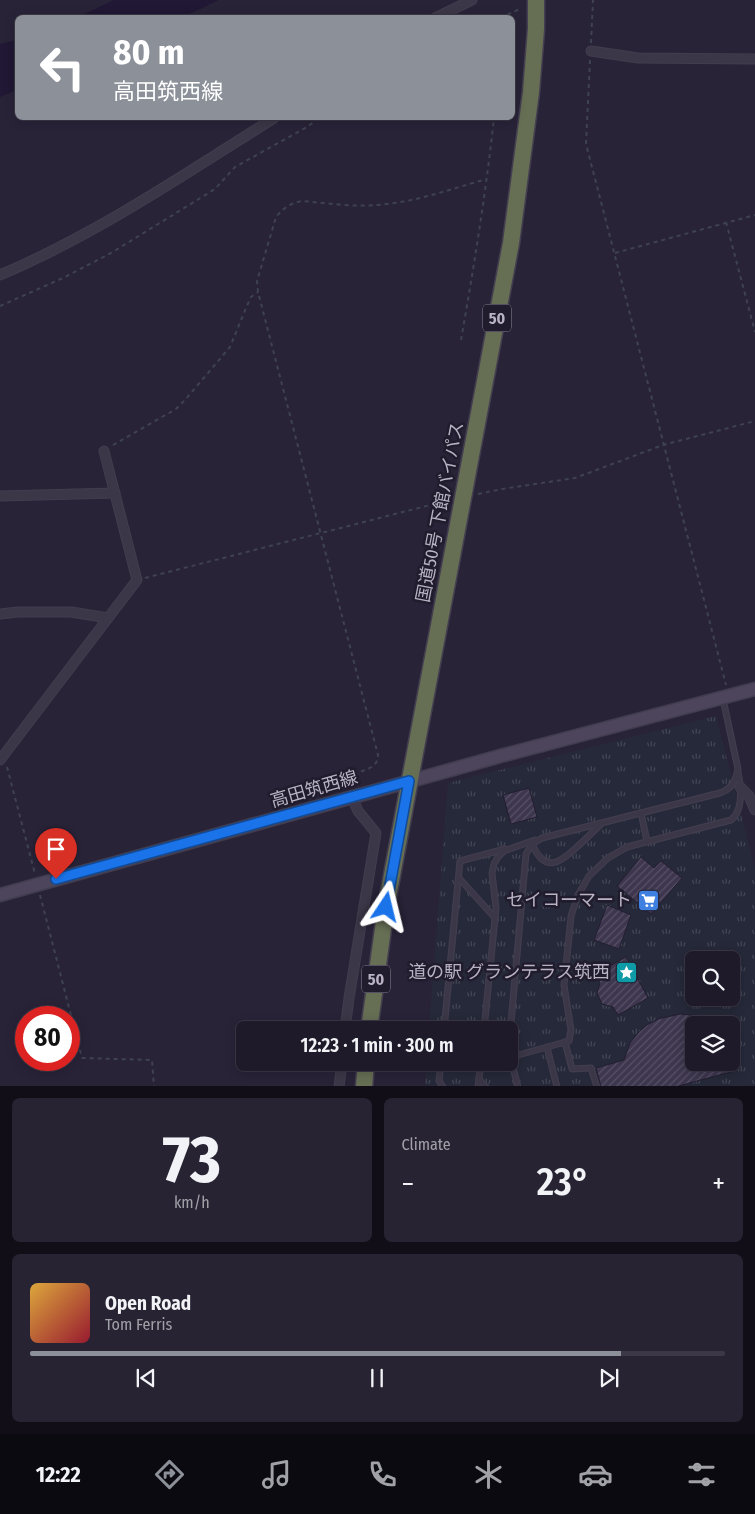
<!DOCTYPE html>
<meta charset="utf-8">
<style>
:root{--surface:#1f1a2a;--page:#272332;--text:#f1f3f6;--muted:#a1a1a8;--line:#3c3847;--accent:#8c9099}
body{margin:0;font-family:"Fira Sans Condensed","Noto Sans JP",sans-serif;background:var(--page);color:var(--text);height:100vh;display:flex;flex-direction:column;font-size:19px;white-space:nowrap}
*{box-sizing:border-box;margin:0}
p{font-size:16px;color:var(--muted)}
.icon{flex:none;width:28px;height:28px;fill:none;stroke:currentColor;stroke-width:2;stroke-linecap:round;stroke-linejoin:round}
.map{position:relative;height:1086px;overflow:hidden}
.drawer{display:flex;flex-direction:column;gap:12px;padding:12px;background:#110e17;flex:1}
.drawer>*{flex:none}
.hud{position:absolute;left:15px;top:15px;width:500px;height:105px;border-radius:8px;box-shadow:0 2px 12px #0003,0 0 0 1px var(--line);background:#8c9099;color:#fff;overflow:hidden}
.tools{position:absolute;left:685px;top:951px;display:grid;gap:10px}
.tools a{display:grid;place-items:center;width:55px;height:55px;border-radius:8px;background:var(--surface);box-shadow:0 2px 12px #0003,0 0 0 1px var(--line);font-size:25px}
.speed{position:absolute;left:15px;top:1006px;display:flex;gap:10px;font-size:25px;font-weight:700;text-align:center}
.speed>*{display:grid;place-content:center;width:65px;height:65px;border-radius:50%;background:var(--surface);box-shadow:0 2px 12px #0003,0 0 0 1px var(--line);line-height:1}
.speed .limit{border:8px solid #d22;background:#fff;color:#111}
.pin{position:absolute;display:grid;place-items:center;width:42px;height:42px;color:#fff;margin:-51px -21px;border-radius:50% 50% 50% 0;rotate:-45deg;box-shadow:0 0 5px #0007}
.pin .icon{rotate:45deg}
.me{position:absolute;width:55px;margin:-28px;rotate:10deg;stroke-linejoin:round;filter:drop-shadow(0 0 4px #0008)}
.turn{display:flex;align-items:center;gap:18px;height:105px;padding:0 15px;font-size:22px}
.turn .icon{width:65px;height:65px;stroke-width:2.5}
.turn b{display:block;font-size:35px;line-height:42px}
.big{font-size:38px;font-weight:600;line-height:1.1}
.drawer .widget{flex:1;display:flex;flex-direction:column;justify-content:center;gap:8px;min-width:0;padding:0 18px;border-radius:8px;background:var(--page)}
.drawer .dial{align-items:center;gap:0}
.dial b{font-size:65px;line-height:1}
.song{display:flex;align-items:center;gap:15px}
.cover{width:60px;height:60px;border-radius:8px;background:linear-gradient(135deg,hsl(40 70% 55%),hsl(350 70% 35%))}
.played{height:5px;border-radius:2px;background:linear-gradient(90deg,var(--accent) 85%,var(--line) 85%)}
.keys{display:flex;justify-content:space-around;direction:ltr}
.heat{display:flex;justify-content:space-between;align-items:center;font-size:28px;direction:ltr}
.drawer .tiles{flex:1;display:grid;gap:12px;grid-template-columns:1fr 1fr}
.widget:last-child{grid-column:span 2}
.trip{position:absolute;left:236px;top:1021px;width:282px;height:50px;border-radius:8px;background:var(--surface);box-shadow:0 2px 12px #0003,0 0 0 1px var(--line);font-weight:600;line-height:50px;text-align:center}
.dock{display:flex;height:80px;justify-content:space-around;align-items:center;background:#0c0a11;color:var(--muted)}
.dock .icon{width:35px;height:35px}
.dock .on{color:var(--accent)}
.dock b{font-size:22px;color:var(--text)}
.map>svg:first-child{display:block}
.park{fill:url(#park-tufts);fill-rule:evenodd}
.water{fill:#201834}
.building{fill:url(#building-hatch);stroke:#231e2f}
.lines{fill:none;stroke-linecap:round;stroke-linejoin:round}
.lane-casing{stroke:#423d4e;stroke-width:7}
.street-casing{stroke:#423d4e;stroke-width:11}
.secondary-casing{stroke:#423d4e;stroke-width:15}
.highway-casing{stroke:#443f50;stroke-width:19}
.path{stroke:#3e4251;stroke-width:2;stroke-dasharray:4 4;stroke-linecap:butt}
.lane{stroke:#3c3748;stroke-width:4.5}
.street{stroke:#3c3748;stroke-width:9}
.secondary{stroke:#4c455b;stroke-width:12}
.highway{stroke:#666e54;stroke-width:16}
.route-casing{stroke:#114b97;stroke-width:12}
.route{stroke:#1a73e8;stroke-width:9}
.labels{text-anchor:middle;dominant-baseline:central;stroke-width:5;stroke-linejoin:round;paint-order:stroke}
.shield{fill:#211c2d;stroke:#8b8597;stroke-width:1}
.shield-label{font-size:16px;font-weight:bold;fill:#b8b2c4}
.street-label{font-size:18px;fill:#b8b2c4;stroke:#211c2d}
.poi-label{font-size:18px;fill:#b8b2c4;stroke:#211c2d;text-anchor:end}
</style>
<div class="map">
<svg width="755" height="1087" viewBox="0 0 755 1087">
<defs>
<pattern id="park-tufts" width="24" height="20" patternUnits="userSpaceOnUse" patternTransform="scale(1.25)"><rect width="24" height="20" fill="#252939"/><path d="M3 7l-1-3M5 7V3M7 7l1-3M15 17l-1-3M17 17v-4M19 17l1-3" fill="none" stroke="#434654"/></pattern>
<pattern id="building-hatch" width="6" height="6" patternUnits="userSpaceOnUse" patternTransform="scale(1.25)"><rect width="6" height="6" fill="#3d364e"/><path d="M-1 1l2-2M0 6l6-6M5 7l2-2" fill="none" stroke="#575166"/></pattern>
</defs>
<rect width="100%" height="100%" fill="#292338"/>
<path class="park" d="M716 716 755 869V1086L425 1087 427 1063 510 1062V1030H429L448 783ZM694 960H731V998H694ZM694 1025H731V1062H694Z"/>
<g class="water">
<path d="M114 0H219L183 17H78Z"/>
<path d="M17 40V90L0 97V44Z"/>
</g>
<g class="building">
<path d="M529 788 537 817 511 824 503 795Z"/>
<path d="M641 857 654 868 661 861 682 878 651 914 617 886Z"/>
<path d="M607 905 631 915 619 949 594 940Z"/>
<path d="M626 957 648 998 618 1015 613 1007 602 1004 597 993 600 983 595 974Z"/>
<path d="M680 1014 702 1016 724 1025H694V1062H736L738 1070 675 1087H601L596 1068 624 1060 630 1043 639 1032 647 1025 658 1019Z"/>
</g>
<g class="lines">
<defs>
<g id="lane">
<path d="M641 813 647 841"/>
<path d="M532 844C545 874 560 863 578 846 586 839 594 831 601 824"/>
<path d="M459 878 495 918"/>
<path d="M444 1030 460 861 505 849"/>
<path d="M484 1030 496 908 492 873 494 864 498 857 504 851 535 840"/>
<path d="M510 1034 526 854 532 844 542 838 720 793C733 788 735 782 738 769L723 699"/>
<path d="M565 1042 572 1069 591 1068 597 1087"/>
<path d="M547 1047 557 1087"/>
<path d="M510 1048 512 1064 518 1087"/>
<path d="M511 1057 569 1041 571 1030 564 985 570 927 571 916 578 895 589 876 608 858 627 847 731 820C744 810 741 787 738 772"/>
<path d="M441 1062 439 1081 443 1087"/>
<path d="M479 1079 486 1087"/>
<path d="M478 1087 481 1062"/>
</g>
<g id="street">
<path d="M435 18 472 0"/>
<path d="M591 51 638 58 755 59"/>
<path d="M0 275C97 234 185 174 274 118"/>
<path d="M0 496 115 493"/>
<path d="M0 614 18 612H71L108 618"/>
<path d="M0 760 137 580 104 451"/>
<path d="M740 787 749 796 755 810"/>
<path d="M345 1030 349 998 376 833 358 811 352 797"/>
<path d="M339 1087 342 1062"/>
</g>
<path id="secondary" d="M0 895 504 755 755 689"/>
<g id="highway">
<path d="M369 1030 386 907 511 243 531 92 536 29V0"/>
<path d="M364 1087 366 1062"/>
</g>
</defs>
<use href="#lane" class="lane-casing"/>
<use href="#street" class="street-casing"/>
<use href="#secondary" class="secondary-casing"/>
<use href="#highway" class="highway-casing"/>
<g class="path">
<path d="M500 18 522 8"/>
<path d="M591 43 593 0"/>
<path d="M590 60 586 144 726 685"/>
<path d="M726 222 755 332"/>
<path d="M615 253 755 215"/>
<path d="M0 306 63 278 111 253 215 189 235 167 307 127 319 118"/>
<path d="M461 340C474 266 486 192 494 118"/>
<path d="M113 445 176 409 185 400 230 347 246 308 251 297 258 292"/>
<path d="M478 494 502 489 575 478 663 445 755 421"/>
<path d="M145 578 446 501"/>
<path d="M7 767 35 874"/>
<path d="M346 786 347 777C359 770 378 771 378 755L258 292 257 281 276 217C283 208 291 203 302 201 326 203 351 207 375 205 414 203 450 189 487 179"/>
<path d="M40 895 82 1058 152 1060 154 1087"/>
</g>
<use href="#lane" class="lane"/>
<use href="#street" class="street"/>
<use href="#secondary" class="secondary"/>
<use href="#highway" class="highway"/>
</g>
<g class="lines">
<defs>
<path id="route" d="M56 879 409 781 386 907"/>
</defs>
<use href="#route" class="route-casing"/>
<use href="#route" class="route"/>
</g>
<defs>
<symbol id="supermarket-square" viewBox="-11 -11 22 22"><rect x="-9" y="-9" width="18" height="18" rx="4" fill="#3f7fe0" stroke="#211c2d"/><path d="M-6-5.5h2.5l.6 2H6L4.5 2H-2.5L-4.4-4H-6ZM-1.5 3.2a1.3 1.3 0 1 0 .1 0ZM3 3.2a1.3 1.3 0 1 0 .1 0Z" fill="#fff"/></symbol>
<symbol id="sight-square" viewBox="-11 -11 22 22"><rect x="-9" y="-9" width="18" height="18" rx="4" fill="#0f9aa8" stroke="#211c2d"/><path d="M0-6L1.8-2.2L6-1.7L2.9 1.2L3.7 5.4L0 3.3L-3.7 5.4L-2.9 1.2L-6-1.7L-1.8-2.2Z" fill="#fff"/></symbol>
</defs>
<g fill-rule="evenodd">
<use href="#supermarket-square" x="636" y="888" width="25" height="25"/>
<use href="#sight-square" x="614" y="960" width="25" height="25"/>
</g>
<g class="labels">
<g class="shield">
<rect x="483" y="304.5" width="28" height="27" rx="4"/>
<rect x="362" y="965.5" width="28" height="27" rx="4"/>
</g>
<g class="shield-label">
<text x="497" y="318">50</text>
<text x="376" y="979">50</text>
</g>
<g class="street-label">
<text transform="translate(440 512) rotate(-79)">国道50号 下館バイパス</text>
<text transform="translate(314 789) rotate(-16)">高田筑西線</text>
</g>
<g class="poi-label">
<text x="632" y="900">セイコーマート</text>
<text x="610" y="972">道の駅 グランテラス筑西</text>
</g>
</g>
</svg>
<div class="tools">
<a><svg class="icon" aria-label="search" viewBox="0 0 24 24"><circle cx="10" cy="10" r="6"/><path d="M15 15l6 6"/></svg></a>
<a><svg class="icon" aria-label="layers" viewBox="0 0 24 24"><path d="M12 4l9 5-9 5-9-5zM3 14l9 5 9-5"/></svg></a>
</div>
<div class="speed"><div class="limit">80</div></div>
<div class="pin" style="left:56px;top:879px;background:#d93025"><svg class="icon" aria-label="arrive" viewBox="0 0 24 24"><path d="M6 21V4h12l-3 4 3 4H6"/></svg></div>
<svg class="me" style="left:386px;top:907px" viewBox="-20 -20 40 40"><path d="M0-17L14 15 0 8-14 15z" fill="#1a73e8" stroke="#fff" stroke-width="4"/></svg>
<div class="trip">12:23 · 1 min · 300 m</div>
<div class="hud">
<div class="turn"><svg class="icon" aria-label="left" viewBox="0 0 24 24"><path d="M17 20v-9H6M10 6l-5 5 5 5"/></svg><div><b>80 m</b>高田筑西線</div></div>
</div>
</div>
<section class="drawer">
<div class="tiles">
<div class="widget dial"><b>73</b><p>km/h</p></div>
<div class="widget"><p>Climate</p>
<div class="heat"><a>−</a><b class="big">23°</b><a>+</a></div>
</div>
<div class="widget">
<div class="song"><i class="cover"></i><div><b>Open Road</b><p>Tom Ferris</p></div></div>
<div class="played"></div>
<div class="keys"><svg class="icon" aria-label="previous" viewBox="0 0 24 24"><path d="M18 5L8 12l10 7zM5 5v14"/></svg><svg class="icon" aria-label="pause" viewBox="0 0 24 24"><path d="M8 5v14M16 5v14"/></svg><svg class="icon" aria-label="next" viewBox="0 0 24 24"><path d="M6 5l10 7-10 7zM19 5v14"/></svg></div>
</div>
</div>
</section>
<nav class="dock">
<b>12:22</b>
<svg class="icon on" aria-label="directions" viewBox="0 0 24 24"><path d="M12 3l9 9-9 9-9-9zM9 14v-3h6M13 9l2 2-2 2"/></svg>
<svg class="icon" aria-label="music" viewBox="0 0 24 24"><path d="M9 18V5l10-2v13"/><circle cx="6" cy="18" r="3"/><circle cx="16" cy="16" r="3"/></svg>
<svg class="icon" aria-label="phone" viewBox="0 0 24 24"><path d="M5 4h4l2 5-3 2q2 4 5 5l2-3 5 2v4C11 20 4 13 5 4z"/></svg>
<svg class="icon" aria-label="climate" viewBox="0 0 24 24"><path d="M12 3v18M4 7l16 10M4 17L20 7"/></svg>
<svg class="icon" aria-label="car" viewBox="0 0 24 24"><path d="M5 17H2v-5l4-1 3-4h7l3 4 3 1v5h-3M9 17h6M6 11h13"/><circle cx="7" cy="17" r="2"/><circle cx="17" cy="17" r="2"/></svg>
<svg class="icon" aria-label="filters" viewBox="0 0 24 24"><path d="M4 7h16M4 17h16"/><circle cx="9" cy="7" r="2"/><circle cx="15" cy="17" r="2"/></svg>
</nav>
